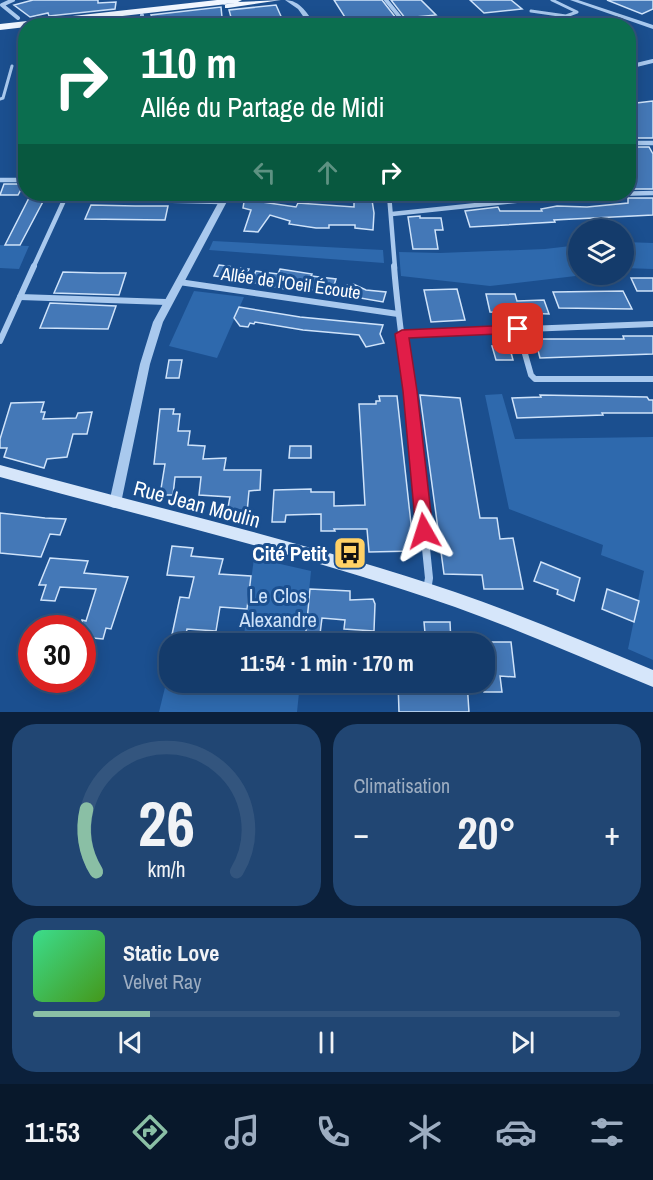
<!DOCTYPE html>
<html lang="fr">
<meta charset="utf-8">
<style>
:root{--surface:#143b6b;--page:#214673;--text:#f1f3f6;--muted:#9dadc1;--line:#33557e;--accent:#8abfa5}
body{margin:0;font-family:"Archivo Narrow",sans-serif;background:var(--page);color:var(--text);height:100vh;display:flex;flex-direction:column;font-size:22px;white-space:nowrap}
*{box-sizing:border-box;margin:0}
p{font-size:20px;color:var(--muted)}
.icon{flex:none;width:33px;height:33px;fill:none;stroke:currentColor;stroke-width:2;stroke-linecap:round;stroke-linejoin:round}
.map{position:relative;height:712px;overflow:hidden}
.sheet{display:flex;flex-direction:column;gap:12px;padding:12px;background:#0b203b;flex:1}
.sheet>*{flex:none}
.guide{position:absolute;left:18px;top:18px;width:618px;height:183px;border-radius:24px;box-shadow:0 3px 15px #0003,0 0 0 2px var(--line);background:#0b6e4f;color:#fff;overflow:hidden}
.controls{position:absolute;left:568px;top:219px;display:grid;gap:12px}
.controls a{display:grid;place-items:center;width:66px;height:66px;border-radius:50%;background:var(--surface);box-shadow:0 3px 15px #0003,0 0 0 2px var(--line);font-size:30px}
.speed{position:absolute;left:18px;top:615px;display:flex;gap:12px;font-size:30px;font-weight:700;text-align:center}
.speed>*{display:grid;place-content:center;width:78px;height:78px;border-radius:50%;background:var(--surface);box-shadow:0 3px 15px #0003,0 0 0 2px var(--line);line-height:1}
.speed .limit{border:9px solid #d22;background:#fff;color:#111}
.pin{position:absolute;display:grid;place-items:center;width:51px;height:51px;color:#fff;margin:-26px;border-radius:12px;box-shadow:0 3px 9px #0006}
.me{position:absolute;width:66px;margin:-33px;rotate:354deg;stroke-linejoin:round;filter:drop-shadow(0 0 4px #0008)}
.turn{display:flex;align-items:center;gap:21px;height:126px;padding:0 24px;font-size:27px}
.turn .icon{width:78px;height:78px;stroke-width:2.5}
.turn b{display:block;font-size:42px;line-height:51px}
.lanes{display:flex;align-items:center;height:57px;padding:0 24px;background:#0003;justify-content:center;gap:30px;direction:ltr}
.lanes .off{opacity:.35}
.big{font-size:45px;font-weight:800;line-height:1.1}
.sheet .card{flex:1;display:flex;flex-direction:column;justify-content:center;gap:9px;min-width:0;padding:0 21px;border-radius:24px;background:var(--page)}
.sheet .dial{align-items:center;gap:0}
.dial svg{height:156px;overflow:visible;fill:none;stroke:var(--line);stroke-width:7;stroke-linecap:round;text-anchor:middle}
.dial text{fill:var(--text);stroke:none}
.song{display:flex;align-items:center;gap:18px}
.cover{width:72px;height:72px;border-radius:9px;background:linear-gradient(135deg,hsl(150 70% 55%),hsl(100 70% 35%))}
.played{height:6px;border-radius:3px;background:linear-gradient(90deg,var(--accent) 20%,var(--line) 20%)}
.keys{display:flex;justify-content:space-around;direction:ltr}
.heat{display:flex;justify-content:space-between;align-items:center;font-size:33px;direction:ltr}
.sheet .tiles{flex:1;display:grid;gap:12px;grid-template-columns:1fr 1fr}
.card:last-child{grid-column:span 2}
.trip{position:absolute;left:159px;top:633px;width:336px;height:60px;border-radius:24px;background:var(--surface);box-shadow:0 3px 15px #0003,0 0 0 2px var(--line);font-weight:800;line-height:60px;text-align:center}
.tab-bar{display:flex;height:96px;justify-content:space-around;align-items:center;background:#08182b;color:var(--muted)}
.tab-bar .icon{width:42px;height:42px}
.tab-bar .on{color:var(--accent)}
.tab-bar b{font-size:27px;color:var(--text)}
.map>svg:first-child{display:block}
.green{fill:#2e69ad}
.building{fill:#4478b7;stroke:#cfe3fa;stroke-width:1.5}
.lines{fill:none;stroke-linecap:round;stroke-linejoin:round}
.service{stroke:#a9c9ee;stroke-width:3}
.minor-far3{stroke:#a9c9ee;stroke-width:4}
.minor-far2{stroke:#a9c9ee;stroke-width:4.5}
.minor-far1{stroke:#a9c9ee;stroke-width:6}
.minor{stroke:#a9c9ee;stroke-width:8}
.tertiary{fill:#a9c9ee;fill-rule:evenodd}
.secondary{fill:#d6e6fa;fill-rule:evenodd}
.primary{fill:#f0f6ff;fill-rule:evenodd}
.route{fill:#e11d48;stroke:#92132f;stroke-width:1.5}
.labels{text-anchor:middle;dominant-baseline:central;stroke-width:6;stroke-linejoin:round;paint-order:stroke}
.street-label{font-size:18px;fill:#fff;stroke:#1b4f8f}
.near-street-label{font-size:21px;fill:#fff;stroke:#1b4f8f}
.near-poi-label{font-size:21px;font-weight:bold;fill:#fff;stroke:#1b4f8f;text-anchor:end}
.near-park-label{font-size:21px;fill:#cfe3fa;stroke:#1b4f8f}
</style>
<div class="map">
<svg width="653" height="712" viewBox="0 0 653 712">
<rect width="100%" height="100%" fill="#1b4f8f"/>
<g class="green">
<path d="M213 241 383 250 384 263 209 250Z"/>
<path d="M624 242 653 243V269L624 268Z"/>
<path d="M0 245 29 246 19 269 0 268Z"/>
<path d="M579 245V274L584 275 490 286 401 276 399 252 440 253 545 249Z"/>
<path d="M194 291 244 297 217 358 169 346Z"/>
<path d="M502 394 515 439 653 437V660L628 649 644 571 601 555 603 545 509 509 485 395Z"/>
<path d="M254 558 311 571 304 643H243Z"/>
<path d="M169 671 170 682 300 683 297 712H159Z"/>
</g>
<g class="building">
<path d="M33 0H98V3L116 2 115 9 49 16 48 13 30 17 14 5Z"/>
<path d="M334 0H382L396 18 385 19 387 23 377 24 378 26H363L360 21 348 22Z"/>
<path d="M391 0H421L436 15 405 18Z"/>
<path d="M470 0H511L522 9 484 13Z"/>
<path d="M607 0H653V9L642 14Z"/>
<path d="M276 5 284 23 272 24 269 17 232 21 229 10Z"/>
<path d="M221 7 222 17 186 21 188 26 155 25 151 15Z"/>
<path d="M653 101V138H628V104Z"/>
<path d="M628 147H649L653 154V189H628Z"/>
<path d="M4 184H24L18 195H0Z"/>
<path d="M31 194H47L20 245H5Z"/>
<path d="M354 194H371L374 213 373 230 355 228V225H329V228H316L289 224 290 221 270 215 258 232 244 231 251 210 243 208 244 202H262L296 207 298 203 354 207Z"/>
<path d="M461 194H493L495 198 463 202Z"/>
<path d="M628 198H653V215L554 220 555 222 470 227 465 211 498 207 500 211H542L541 209 557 206 587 207 628 203Z"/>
<path d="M91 205 135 206H168L165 220 85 219Z"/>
<path d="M420 216V218H441L443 230H435L438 249H413L408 217Z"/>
<path d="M219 265 249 269 244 280 214 276Z"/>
<path d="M280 269 312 274 311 276 336 279 332 292 290 287 289 290 251 282 256 271 278 274Z"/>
<path d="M63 272 99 273H126L119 295 54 293Z"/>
<path d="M631 278H653V291H637Z"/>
<path d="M353 284 366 290 386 292 383 302 349 296 336 288Z"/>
<path d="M457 289 465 320 431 322 424 290Z"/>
<path d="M623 291 632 309 559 308 553 292Z"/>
<path d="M486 294H515L517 301 544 300 549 314 490 312Z"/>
<path d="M50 303 116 306 108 329 40 328Z"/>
<path d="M239 307 300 317 383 325 380 334 384 343 366 347 359 335 303 330 255 322 254 324 250 323 248 327 240 326 234 318Z"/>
<path d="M623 336H653V354L540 358 535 339H624Z"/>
<path d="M509 345 513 360H496L492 346Z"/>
<path d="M169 360H182L179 378H166Z"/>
<path d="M420 395 460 398 480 518H497L500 539 513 538 523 589H484L482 575 444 574Z"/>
<path d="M540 395 647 397 649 400H653V413H602L603 415 517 418 512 398 541 397Z"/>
<path d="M379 396H397L414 551 369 552 367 529H334L335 531H321V514L286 515 285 522H272L274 490 311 489V492H334V506L365 505 359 404H376V401H380Z"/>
<path d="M44 402 41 412H45L43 419 76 418 78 413 92 412 87 434H73L67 457 47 459 44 468 4 457 7 448H0V439L11 403Z"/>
<path d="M160 409H174L173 414H180L178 431H190L188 445 205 446 203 459 226 458 224 470H261L260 490 249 491 246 523 226 518 230 497 199 495 201 477H175L173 495H160L165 464H154Z"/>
<path d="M290 446H311V458H289Z"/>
<path d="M0 513 45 518 66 519 60 535 50 534 41 557 0 553Z"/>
<path d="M172 546 193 548 191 556 223 559 219 574 251 576 247 609 220 607 216 631 187 629 184 644H170L180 597 189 598 194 577 167 575Z"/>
<path d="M50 558 88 561 84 573 128 577 111 629 106 628 103 639 82 637V620L86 621 96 589 60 587 55 601 41 600 46 585H39Z"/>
<path d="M541 562 580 578 574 601 557 594 558 590 534 581Z"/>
<path d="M310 589 350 591V600L373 599 375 604 374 631 344 629 345 620 322 618 319 642 305 641Z"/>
<path d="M607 589 639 601 634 622 602 609Z"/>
<path d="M424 622H450L451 644H426Z"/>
<path d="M484 642H511L515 677 500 676 502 692H484Z"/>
<path d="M398 682H467L469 712H399Z"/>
</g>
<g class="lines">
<g class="service">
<path d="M531 11 566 16 577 12 552 0"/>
<path d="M0 99 3 98 12 66"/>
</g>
<g class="minor-far3">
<path d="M13 0 2 5 18 18"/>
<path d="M386 0 407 26"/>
<path d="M141 26 142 15"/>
<path d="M628 67 653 61"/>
</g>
<g class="minor-far2">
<path d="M628 143H653"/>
<path d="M0 180H26"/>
<path d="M389 194 395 268"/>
<path d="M65 198 221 202"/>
<path d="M392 214 570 195 653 193"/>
<path d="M33 268 67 194"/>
</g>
<g class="minor-far1">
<path d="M394 266C399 332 411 397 417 462"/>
<path d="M179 282 398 314"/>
<path d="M20 297 166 302"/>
<path d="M518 329 531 375 535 379H653"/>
<path d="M402 334 653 324"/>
<path d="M0 341 34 266"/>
</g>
<path class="minor" d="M417 460 429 578 427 590"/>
<g class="tertiary">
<path d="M285 0C300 0 308 14 316 26H310L298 9Z"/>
<path d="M570 0H578L653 25V29Z"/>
<path d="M223 194H231L163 322 150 364 121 503 119 507 115 508 111 507 109 503 140 364 153 322Z"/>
</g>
<path class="secondary" d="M0 465C152 507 306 542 455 592 522 615 588 643 653 670V687C587 660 522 631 455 607 306 555 152 519 0 477Z"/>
<path class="primary" d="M217 0H242L238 2 281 0 228 8H225V4L236 3 0 30V24Z"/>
</g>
<path class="route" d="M518 325 525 329 523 333 409 338 417 391 433 531 430 537 424 539 419 537 416 531 403 391 395 334 402 330Z"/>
<defs>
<symbol id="bus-square" viewBox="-11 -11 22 22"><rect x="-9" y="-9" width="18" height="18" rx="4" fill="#ffd166" stroke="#1b4f8f"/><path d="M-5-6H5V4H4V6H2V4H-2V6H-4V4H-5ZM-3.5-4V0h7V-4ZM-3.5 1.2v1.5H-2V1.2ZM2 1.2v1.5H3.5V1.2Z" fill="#111"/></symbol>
</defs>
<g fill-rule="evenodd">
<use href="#bus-square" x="331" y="534" width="38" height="38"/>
</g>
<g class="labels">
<g class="street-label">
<text transform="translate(291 283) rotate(8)">Allée de l'Oeil Écoute</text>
</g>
<g class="near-street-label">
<text transform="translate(197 504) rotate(15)">Rue Jean Moulin</text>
</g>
<g class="near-poi-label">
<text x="327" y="553">Cité Petit</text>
</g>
<g class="near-park-label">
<text x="278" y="595">Le Clos<tspan x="278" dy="24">Alexandre</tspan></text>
</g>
</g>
</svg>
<div class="controls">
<a><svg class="icon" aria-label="layers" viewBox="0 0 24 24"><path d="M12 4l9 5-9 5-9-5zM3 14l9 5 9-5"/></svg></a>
</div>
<div class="speed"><div class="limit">30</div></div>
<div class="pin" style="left:518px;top:329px;background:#d93025"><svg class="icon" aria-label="arrive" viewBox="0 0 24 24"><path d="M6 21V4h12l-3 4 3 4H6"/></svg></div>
<svg class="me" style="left:424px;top:531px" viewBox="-20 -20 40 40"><path d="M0-17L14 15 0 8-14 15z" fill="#e11d48" stroke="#fff" stroke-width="4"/></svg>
<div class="trip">11:54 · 1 min · 170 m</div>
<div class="guide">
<div class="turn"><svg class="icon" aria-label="right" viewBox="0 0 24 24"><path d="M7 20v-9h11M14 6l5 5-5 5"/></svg><div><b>110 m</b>Allée du Partage de Midi</div></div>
<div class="lanes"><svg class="icon off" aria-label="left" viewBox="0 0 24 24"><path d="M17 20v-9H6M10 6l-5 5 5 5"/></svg><svg class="icon off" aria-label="ahead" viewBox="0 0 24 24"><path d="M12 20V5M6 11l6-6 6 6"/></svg><svg class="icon" aria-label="right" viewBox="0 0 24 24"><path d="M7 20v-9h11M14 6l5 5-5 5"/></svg></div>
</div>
</div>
<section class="sheet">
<div class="tiles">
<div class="card dial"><svg viewBox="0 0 100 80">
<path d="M14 69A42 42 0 1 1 86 69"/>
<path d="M14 69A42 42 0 0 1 9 37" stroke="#8abfa5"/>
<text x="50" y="56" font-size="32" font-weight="700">26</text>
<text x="50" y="72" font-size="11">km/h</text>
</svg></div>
<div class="card"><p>Climatisation</p>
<div class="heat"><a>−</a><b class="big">20°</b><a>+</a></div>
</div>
<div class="card">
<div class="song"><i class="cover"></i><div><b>Static Love</b><p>Velvet Ray</p></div></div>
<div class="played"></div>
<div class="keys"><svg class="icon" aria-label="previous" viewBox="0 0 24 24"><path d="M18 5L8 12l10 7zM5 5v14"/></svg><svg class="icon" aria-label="pause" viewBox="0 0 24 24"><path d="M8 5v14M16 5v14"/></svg><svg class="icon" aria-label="next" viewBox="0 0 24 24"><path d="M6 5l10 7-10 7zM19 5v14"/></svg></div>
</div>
</div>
</section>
<nav class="tab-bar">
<b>11:53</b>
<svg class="icon on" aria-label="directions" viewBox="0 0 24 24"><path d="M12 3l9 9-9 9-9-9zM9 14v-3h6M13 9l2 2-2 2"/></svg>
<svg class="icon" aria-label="music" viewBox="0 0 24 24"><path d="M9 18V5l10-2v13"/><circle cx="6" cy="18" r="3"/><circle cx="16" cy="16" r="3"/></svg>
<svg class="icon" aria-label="phone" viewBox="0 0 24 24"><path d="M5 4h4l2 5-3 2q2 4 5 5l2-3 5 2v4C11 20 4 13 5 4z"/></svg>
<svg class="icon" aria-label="climate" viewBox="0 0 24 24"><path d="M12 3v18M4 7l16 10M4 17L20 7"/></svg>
<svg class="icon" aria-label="car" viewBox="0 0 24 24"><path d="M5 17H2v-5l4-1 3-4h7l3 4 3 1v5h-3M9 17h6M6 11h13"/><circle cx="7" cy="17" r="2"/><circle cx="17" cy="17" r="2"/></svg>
<svg class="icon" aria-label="filters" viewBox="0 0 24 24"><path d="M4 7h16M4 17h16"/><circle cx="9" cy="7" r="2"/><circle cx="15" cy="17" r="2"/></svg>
</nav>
